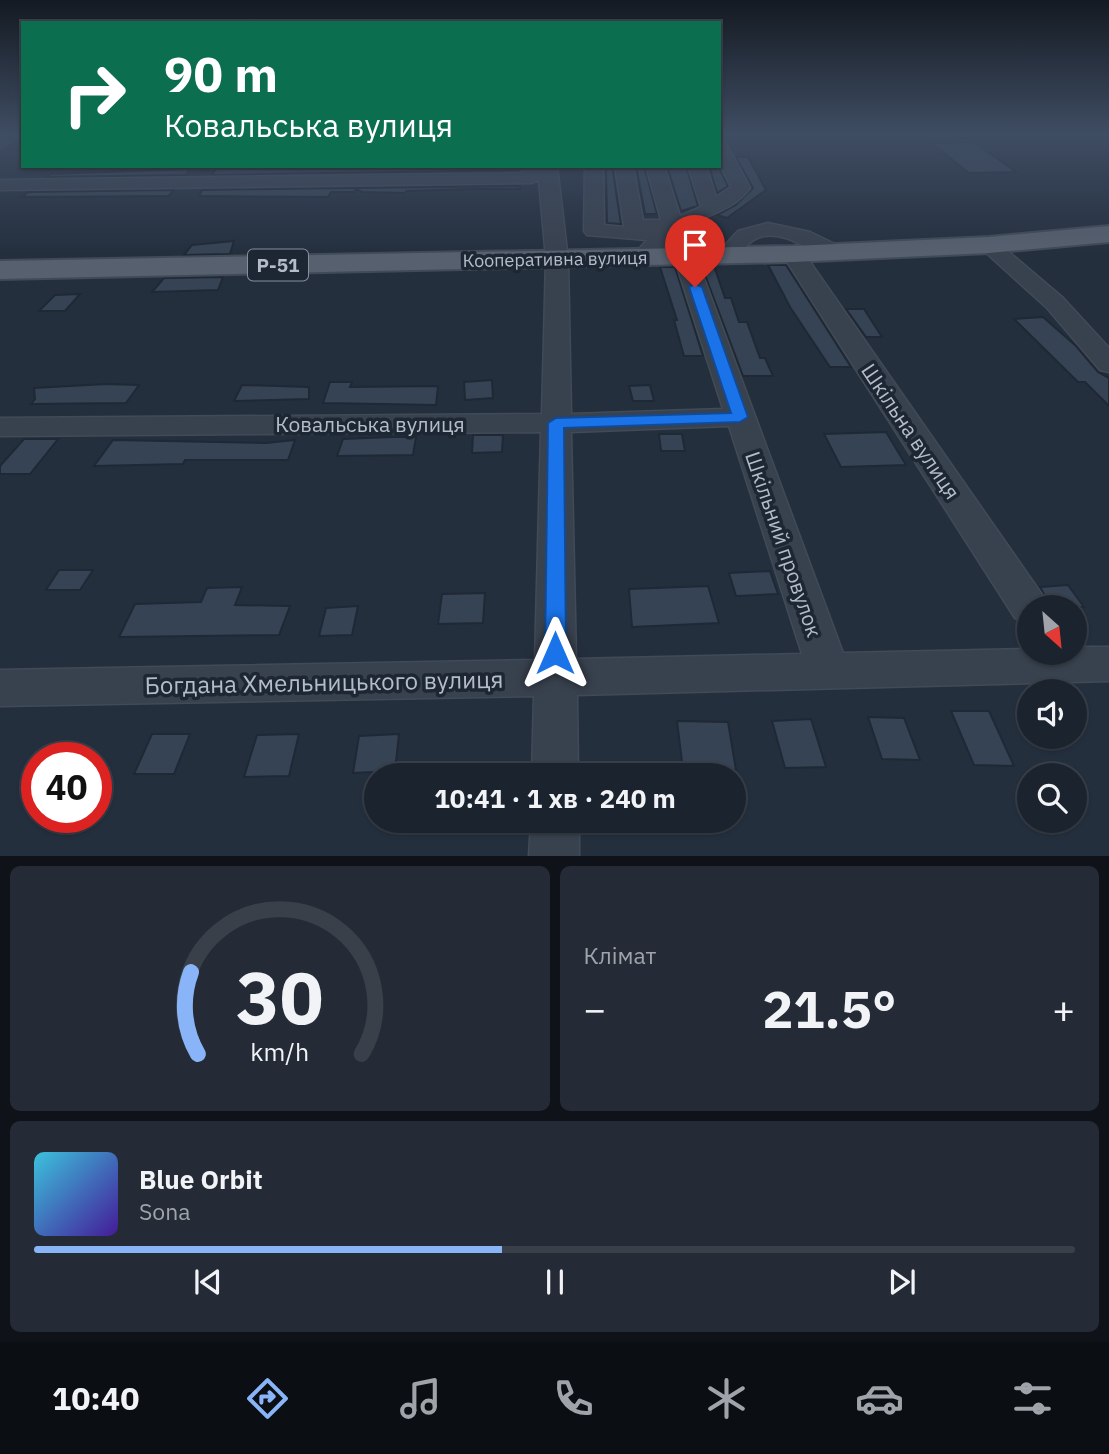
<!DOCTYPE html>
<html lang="uk">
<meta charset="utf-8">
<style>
:root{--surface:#1b232e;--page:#242b36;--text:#f1f3f6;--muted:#a0a4aa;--line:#39404a;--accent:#8ab4f8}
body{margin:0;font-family:"IBM Plex Sans",sans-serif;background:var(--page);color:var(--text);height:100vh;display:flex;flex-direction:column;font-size:26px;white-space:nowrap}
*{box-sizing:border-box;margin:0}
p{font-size:23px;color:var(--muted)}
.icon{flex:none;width:38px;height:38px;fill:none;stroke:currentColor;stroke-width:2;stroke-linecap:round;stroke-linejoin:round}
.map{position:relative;height:856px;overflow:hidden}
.drawer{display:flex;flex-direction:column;gap:10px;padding:10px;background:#0f1319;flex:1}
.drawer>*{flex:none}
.hud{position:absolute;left:21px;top:21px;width:700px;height:147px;border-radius:0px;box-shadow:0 2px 5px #0004,0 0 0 2px var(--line);background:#0b6e4f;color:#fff;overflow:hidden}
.needle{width:46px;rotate:153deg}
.controls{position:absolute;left:1017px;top:595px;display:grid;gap:14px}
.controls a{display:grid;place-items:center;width:70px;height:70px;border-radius:50%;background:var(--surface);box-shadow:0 2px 5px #0004,0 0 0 2px var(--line);font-size:35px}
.speed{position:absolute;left:21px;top:742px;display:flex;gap:14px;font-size:35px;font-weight:700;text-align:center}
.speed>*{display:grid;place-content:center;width:91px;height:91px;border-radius:50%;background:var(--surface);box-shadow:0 2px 5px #0004,0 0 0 2px var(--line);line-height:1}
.speed .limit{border:10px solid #d22;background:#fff;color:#111}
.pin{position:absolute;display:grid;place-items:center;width:60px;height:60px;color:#fff;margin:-72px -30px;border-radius:50% 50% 50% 0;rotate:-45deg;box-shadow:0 0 7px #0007}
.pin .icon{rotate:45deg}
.me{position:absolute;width:77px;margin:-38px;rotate:0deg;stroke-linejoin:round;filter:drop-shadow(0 0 5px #0008)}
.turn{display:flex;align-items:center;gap:24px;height:147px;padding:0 28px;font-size:32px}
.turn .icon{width:91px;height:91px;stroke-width:2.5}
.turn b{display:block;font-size:49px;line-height:60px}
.big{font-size:52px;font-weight:700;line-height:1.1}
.drawer .card{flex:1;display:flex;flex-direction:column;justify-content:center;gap:10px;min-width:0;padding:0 24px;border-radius:10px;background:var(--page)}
.drawer .dial{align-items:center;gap:0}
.dial svg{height:182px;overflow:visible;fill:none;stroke:var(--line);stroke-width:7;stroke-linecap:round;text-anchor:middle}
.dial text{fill:var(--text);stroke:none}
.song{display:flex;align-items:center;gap:21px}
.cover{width:84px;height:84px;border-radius:10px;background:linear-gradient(135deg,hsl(190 70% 55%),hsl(260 70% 35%))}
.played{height:7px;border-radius:4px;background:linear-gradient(90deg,var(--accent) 45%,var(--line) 45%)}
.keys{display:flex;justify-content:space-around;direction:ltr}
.heat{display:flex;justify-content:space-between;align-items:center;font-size:38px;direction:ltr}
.drawer .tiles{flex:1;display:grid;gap:10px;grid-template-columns:1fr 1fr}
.card:last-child{grid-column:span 2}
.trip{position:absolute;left:364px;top:763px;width:382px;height:70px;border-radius:35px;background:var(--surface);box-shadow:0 2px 5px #0004,0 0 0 2px var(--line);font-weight:700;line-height:70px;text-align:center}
.tabs{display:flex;height:112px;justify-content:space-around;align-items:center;background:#0b0e12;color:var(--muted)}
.tabs .icon{width:49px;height:49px}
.tabs .current{color:var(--accent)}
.tabs b{font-size:32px;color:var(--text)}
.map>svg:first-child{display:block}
.building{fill:#364354;stroke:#1f2835;stroke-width:2}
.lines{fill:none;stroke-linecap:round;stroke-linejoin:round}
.minor-casing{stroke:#414a57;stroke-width:3}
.major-casing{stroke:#414a57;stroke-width:4}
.minor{fill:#38414e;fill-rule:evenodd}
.major{fill:#56606e;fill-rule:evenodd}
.route{fill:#1a73e8;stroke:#114b97;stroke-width:2}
.labels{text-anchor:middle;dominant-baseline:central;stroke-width:7;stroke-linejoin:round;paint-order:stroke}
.far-street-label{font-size:18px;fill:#b4bcc9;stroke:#1d2633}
.shield{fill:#1d2633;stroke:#878f9c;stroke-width:2}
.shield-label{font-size:19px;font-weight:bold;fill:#b4bcc9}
.street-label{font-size:21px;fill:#b4bcc9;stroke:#1d2633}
.near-street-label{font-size:24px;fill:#b4bcc9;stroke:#1d2633}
</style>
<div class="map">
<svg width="1109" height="856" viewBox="0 0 1109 856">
<rect width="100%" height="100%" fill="#242f3e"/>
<g class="building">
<path d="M974 142 1016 172 969 173 931 143Z"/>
<path d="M736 157H748L766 190 727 218 717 215 736 205 753 188Z"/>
<path d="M501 166H518L519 170 212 175 216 169 246 167Z"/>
<path d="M606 166H612L621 224 607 223Z"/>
<path d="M636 166H644L657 214H645Z"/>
<path d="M667 166H686L698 206 681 211Z"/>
<path d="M709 166H718L728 186 717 193Z"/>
<path d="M190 169 186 175 47 177 50 174Z"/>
<path d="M520 186V189H473L406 191 405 193 362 192 356 189 354 192H331L328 197 199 196 202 190Z"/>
<path d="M174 190 169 196 22 197 28 192Z"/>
<path d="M234 241 230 254 184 255 192 245Z"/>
<path d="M768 265H786L851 367H830L790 307Z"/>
<path d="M714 266 725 298H731L739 322H747L760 358H765L773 376H743L702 267Z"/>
<path d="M660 267H675L703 356H684L674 320H677Z"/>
<path d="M223 277 218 290 152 292 164 278Z"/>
<path d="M80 294 65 311H39L55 295Z"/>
<path d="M846 309H864L882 337H866Z"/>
<path d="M1043 317 1076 346 1098 372 1109 378V406L1085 382H1078L1014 319Z"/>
<path d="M492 380 493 398 465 400 464 382Z"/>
<path d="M330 382H352L350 387 438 386 436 405 323 403Z"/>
<path d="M106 384 139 385 126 403 31 404 35 399 34 388Z"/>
<path d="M242 385 309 387V399L234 401Z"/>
<path d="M650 385 654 401H633L629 386Z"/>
<path d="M886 432 906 465 841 467 824 434Z"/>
<path d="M659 434H682L685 451H661Z"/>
<path d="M473 435H503L502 452 472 453Z"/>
<path d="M392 437H416L413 455 337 456 343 439Z"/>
<path d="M24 439H58L30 474H0V466Z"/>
<path d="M113 440 266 443 295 440 288 460H185L183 464 94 466Z"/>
<path d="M59 570H93L80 590H46Z"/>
<path d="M770 571 778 594 736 596 729 573Z"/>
<path d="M1068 585 1084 607H1051L1040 587Z"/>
<path d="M708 586 719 623 632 627 629 589Z"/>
<path d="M242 587 235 605 290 606 279 635 119 637 135 604 201 602 207 588Z"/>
<path d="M485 593 483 623 438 624 442 594Z"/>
<path d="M358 606 352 635 319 636 326 608Z"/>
<path d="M951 711H989L1014 766 974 765Z"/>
<path d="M868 717 904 718 920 760 882 759Z"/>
<path d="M811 719 826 767 785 768 772 721Z"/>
<path d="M677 721 728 722 736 770H683Z"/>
<path d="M152 734H190L174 774H134Z"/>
<path d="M299 734 289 776 244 777 257 735Z"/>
<path d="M399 734 395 771 353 773 359 736Z"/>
</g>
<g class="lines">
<defs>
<g id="minor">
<path d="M4 133H23L0 148V136Z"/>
<path d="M719 140 727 145 750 188C732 212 703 215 680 230 664 241 657 268 634 263L631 258 647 240 587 235 584 231 585 166H603L604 225 624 227 615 166H633L643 220H661L646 166H664L680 216 701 207 688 166H706L716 197 731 187 719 162Z"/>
<path d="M521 166H539V169V166H557L568 259 571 414 723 409 674 257 677 252H693L696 257 843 653 1029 649V653H1074V647H1109V681L577 695 578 775H532L534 696 0 706V670L535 660 541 432 0 436V418L542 414 546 259 539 180 531 183 0 190V180L522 173ZM729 426 802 654 576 659 571 432Z"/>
<path d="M768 223 810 232 843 248 846 253 843 258C819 263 794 231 764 236 743 239 740 266 718 261L715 256 738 231Z"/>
<path d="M989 239 996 241 1063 298 1109 348V372L1100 370 1047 308 982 249 978 245 982 241Z"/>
<path d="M793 248 801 249 1043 596 1048 607H1029V622L1015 618 782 254 785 249Z"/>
<path d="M531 821H579V856H529Z"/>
</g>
<path id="major" d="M1109 226V242L989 253 793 262 0 279V261L793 246 989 237Z"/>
</defs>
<use href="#minor" class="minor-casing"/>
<use href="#major" class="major-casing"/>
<use href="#minor" class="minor"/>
<use href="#major" class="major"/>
</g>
<linearGradient id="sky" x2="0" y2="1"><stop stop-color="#141a22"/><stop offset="0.53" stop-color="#3f4d63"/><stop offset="1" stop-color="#3f4d63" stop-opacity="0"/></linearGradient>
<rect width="1109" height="253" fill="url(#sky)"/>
<path class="route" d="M695 284 702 287 748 417 740 422 564 428 566 653 563 659 555 662 548 659 545 653 548 423 556 418 731 413 689 287Z"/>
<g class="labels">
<g class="far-street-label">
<text transform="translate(555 259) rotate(-1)">Кооперативна вулиця</text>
</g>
<rect class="shield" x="248" y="249.5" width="60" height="31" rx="5"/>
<g class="shield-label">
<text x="278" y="265">Р-51</text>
</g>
<g class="street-label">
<text x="370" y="424">Ковальська вулиця</text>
<text transform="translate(911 431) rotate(56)">Шкільна вулиця</text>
<text transform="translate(784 544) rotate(71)">Шкільний провулок</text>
</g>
<g class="near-street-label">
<text transform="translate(324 682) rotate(-1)">Богдана Хмельницького вулиця</text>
</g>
</g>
</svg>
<div class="controls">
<a><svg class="needle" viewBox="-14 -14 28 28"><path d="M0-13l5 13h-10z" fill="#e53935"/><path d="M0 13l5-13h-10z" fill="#a0a4aa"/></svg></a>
<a><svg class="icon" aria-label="sound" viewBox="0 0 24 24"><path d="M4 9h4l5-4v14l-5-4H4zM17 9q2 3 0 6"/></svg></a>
<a><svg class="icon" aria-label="search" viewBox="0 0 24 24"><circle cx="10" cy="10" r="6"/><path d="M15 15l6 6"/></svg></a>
</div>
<div class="speed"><div class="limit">40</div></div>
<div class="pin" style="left:695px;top:287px;background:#d93025"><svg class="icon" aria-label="arrive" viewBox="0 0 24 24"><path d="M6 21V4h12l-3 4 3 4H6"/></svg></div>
<svg class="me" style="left:555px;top:653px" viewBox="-20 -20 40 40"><path d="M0-17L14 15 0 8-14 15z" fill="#1a73e8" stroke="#fff" stroke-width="4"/></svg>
<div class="trip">10:41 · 1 хв · 240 m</div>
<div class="hud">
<div class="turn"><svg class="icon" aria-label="right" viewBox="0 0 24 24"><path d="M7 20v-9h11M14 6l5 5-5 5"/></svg><div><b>90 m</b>Ковальська вулиця</div></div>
</div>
</div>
<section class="drawer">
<div class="tiles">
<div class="card dial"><svg viewBox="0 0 100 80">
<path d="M14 69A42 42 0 1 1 86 69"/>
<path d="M14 69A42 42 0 0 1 11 33" stroke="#8ab4f8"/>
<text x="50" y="56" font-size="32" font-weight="700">30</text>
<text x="50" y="72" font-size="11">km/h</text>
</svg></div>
<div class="card"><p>Клімат</p>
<div class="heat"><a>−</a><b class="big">21.5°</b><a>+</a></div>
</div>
<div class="card">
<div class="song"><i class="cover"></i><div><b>Blue Orbit</b><p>Sona</p></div></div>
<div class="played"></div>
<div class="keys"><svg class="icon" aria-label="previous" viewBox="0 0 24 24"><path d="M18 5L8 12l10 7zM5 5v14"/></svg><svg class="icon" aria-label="pause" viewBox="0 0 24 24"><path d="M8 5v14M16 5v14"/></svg><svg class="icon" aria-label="next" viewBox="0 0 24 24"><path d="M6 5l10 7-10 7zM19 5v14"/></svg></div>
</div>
</div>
</section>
<nav class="tabs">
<b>10:40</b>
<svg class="icon current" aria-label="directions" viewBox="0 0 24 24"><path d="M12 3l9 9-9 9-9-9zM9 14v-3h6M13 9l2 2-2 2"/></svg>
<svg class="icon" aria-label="music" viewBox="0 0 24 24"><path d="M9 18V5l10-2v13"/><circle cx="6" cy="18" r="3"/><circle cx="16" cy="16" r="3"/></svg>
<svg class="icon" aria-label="phone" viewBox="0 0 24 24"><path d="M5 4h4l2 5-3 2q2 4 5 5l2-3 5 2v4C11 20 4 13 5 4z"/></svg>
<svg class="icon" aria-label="climate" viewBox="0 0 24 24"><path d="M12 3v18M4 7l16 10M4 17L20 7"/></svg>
<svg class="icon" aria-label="car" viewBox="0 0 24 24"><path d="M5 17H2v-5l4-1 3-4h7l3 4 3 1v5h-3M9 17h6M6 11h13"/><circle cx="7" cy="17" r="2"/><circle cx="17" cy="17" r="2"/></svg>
<svg class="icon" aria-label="filters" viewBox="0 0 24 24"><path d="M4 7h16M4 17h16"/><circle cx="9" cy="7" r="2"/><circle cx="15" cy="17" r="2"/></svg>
</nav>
